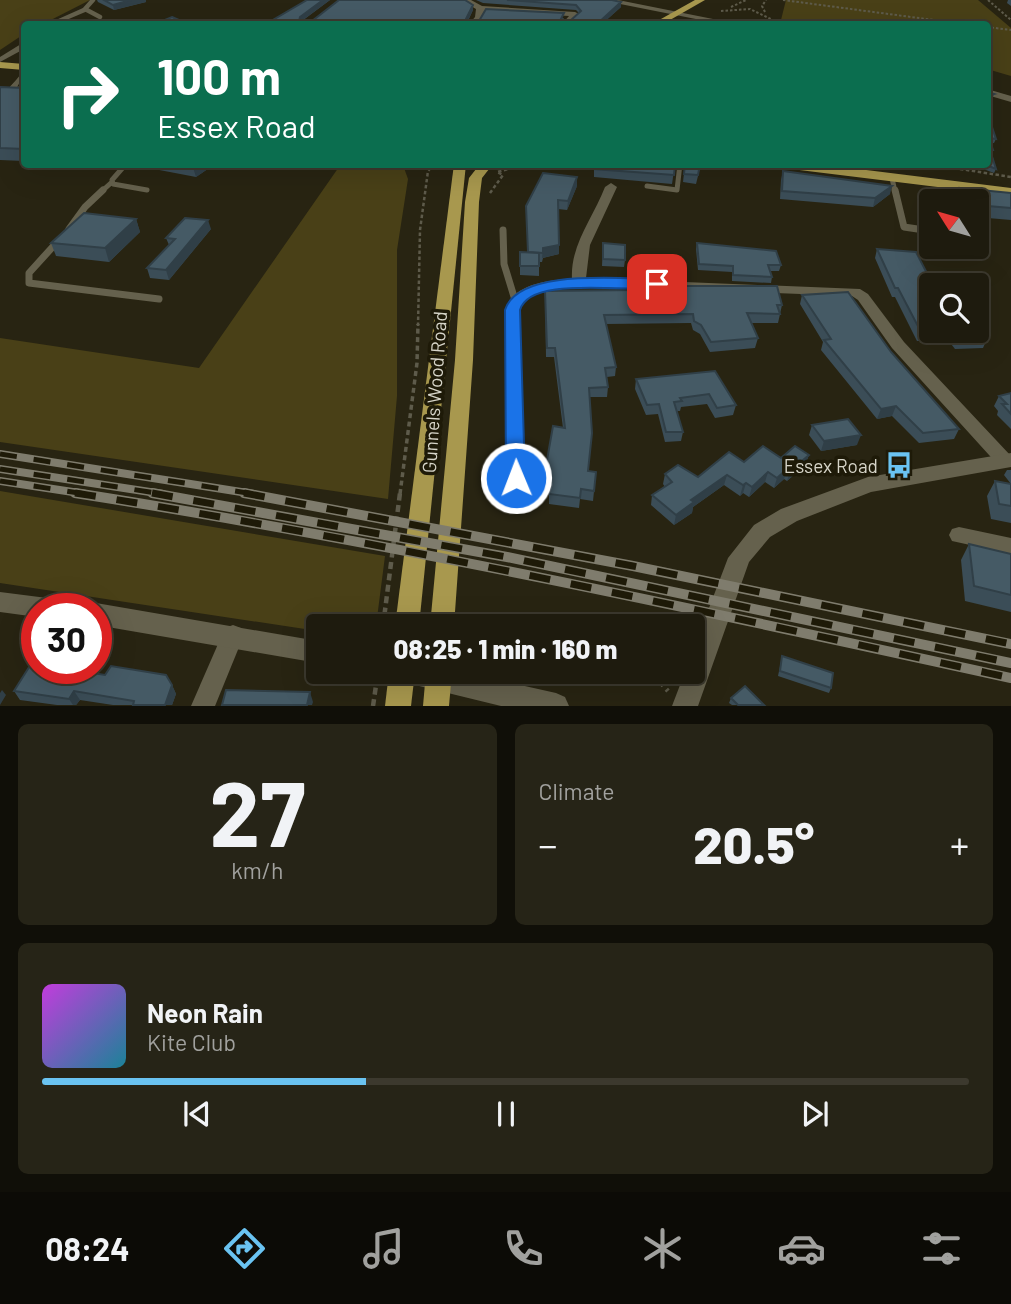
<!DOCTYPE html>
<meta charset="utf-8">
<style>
:root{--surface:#1e1b0e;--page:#262417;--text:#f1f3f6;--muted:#a1a19e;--line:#3c392e;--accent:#6ac3f1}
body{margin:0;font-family:Barlow,sans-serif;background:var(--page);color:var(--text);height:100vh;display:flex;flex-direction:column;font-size:26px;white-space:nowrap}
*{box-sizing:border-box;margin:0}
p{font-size:23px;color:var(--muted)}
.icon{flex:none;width:38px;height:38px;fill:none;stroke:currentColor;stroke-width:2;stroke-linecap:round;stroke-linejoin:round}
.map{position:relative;height:706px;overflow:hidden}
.side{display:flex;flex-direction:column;gap:18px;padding:18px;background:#100f08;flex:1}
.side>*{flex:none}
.banner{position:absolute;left:21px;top:21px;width:970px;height:147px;border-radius:7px;box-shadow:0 7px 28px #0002,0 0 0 2px var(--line);background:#0b6e4f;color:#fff;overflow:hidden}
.needle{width:46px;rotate:307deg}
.buttons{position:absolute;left:919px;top:189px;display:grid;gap:14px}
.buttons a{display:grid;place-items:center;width:70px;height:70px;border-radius:7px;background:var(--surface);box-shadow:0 7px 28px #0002,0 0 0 2px var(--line);font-size:35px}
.speed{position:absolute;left:21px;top:593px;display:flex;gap:14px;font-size:35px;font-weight:700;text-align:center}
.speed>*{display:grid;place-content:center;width:91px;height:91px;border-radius:50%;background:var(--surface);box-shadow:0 7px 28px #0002,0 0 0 2px var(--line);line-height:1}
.speed .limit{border:10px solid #d22;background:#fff;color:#111}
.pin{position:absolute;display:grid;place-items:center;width:60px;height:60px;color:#fff;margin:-30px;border-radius:14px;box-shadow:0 4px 10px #0006}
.me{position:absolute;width:77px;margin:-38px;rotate:359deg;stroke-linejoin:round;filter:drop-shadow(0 0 5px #0008)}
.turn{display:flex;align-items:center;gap:24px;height:147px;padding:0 21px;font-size:32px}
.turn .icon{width:91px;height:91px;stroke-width:2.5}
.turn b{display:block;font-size:49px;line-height:60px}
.big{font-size:52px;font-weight:800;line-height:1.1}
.side .tile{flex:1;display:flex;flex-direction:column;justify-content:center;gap:10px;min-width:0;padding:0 24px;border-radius:10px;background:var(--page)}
.side .dial{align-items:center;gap:0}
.dial b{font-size:91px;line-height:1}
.song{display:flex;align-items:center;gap:21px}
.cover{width:84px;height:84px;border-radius:10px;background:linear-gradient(135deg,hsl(290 70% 55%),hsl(190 70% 35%))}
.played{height:7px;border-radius:4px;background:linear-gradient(90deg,var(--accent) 35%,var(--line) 35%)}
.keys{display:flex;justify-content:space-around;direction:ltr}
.heat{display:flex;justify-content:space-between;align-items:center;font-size:38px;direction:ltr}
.side .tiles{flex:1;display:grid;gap:18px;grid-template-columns:1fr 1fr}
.tile:last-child{grid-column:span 2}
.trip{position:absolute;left:306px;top:614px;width:399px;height:70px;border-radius:7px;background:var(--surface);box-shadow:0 7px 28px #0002,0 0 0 2px var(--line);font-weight:800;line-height:70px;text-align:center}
.menu{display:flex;height:112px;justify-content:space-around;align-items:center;background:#0c0b06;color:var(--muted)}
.menu .icon{width:49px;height:49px}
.menu .selected{color:var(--accent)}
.menu b{font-size:32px;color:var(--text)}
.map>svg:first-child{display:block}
.green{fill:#494017}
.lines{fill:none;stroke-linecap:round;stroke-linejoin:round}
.path-far3{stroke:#5e5b4b;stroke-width:2;stroke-dasharray:2.5 2;stroke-linecap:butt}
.path-far2{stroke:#5e5b4b;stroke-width:2.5;stroke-dasharray:3.5 2.5;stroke-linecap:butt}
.path-far1{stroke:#5e5b4b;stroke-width:3.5;stroke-dasharray:5 3.5;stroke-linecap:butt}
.path{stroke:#5e5b4b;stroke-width:4.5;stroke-dasharray:7 4.5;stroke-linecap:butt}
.service-far2{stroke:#65614d;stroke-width:4.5}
.service-far1{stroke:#65614d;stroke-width:5}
.service{stroke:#65614d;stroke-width:7}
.minor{fill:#65614d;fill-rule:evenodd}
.tertiary{fill:#65614d;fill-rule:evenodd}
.secondary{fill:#65614d;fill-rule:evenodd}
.primary{fill:#a8984e;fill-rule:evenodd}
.rail-far1-casing{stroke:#7f7c6d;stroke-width:8}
.rail-casing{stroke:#7f7c6d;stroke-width:10}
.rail-far1{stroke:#1e1a08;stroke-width:5;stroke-dasharray:17;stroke-linecap:butt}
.rail{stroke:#1e1a08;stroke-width:7;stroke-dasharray:21;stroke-linecap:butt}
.wall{fill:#3b4d57}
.shaded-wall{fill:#303f47}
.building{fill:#455a65;stroke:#303f47;stroke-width:2}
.route{fill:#1a73e8;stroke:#114b97;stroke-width:2}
.labels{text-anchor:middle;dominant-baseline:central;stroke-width:7;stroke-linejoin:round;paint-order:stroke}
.street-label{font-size:19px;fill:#d7d5c9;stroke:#1e1a08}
.poi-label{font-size:19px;fill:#d7d5c9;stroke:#1e1a08;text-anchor:end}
</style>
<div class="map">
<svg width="1011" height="706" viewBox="0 0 1011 706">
<rect width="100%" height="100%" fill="#282412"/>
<g class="green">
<path d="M0 0H90L43 24H24V34L0 50Z"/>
<path d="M786 0H978L1011 28V76L987 69V24H780Z"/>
<path d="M341 164 403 165 408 179 397 250V396L388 499 0 442V338L199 368Z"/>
<path d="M0 491 385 556 376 626H318V631L0 583Z"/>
</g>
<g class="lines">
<g class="path-far3">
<path d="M783 0 964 24"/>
<path d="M988 0 1011 20"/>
<path d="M731 7 746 0"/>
<path d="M721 11 750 9 775 21 774 24"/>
<path d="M765 12 762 6 766 0"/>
<path d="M987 27 1011 30"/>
</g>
<g class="path-far2">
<path d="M954 168 1011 177"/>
<path d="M490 193 503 175 497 172 528 164"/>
<path d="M418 326 420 230 428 171 434 164"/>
</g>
<path class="path-far1" d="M400 494 417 363 418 324"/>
<g class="path">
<path d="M383 626 400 493"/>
<path d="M651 672 668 691"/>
<path d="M373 706 378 672"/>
</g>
<g class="service-far2">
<path d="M93 0 85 9 100 17"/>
<path d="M14 86 24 74"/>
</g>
<g class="service-far1">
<path d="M16 84 12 88 24 90"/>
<path d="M126 164 112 180 113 184 147 190"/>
<path d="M892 178 895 192"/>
<path d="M647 186 677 190 680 164"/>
<path d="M101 192 112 182"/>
</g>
<g class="service">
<path d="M895 190 904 227 931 231"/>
<path d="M69 229 85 207 103 190"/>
<path d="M503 230 504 264 515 300"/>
<path d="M58 241 29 273V283L159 299"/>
</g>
<g class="minor">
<path d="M461 0H471L482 6 575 12 579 14 570 24H562L569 16 484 11 483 18 477 24H469L475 17 476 9Z"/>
<path d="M83 8 90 10 57 24H47Z"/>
<path d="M21 44H24V49L0 62V57Z"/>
<path d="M912 164H948C940 170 920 170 912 164Z"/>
<path d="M611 183 617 187 590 245 586 278 860 289 868 294 904 342 1011 456V466H999L892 348 858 300 852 296 599 286C577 287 526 285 519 310L525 478 523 483 516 485 509 483 507 478 505 310C513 284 547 280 572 279 570 245 593 218 605 187Z"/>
<path d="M959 527 1011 538V554L952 541 949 535 952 529Z"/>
<path d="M233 625 241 628 244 635 215 706H191L225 628Z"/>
</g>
<g class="tertiary">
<path d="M1011 453V467L871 492 797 521 770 537 749 562 698 706H672L685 672H693V650L728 558 754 525 781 509 868 477Z"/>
<path d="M0 592 55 599 64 602 67 609H37V617L0 612Z"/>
<path d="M96 603 318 641V663L96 625V609H86Z"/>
<path d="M398 672H463L556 693 565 697 569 706H501L411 684 402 680Z"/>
</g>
<g class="secondary">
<path d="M600 0H618L738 24H721Z"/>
<path d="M987 89 1011 96V102L987 95Z"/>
</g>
<g class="primary">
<path d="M695 0H705L663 24H652Z"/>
<path d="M0 62 24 64V70L0 68Z"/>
<path d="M454 164H466L419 626H395Z"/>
<path d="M480 164H493L482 178 479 202 473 360 454 626H430L455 360 465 202 469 178Z"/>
<path d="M777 164H818L1011 188V196L783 168Z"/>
<path d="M389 672H415L411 706H385Z"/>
<path d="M426 672H452L449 706H423Z"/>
</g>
<defs>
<g id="rail-far1">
<path d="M0 454 254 494"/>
<path d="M0 469 163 494"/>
<path d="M0 481 86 494"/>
</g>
<g id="rail">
<path d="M75 493C389 542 700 610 1011 678"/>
<path d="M152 493 507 557 1011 663"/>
<path d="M244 493 633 566 1011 644"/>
</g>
</defs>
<use href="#rail-far1" class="rail-far1-casing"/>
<use href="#rail" class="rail-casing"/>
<use href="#rail-far1" class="rail-far1"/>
<use href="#rail" class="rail"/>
</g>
<g class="wall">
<path d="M97 0H146V2L114 10 98 2Z"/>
<path d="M307 0H330L302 21H312L473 5V10L468 21H469L564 18 562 21H570L579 13 576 10 483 3 476 0H612L621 7 602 24H266Z"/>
<path d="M1008 0H1011V6L1007 3Z"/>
<path d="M0 87 24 88V161L0 160Z"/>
<path d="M987 118 996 139 994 143H990L993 150 992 154 996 169 994 173 970 164H987Z"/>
<path d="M153 164H215L196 177 154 169Z"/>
<path d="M675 164 672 184 594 177V169Z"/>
<path d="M685 164H701L696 184 683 182Z"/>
<path d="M783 171 890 194 873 207 780 199 781 180Z"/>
<path d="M577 186 567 210 558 209 559 254 543 258 542 262H539V276L520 275V266L528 253 526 215Z"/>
<path d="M960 188 1011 193V220L976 217V201H956V199Z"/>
<path d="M136 219 140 232 109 262 56 256 51 243Z"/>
<path d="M211 229 169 280 150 278 147 268 169 245 166 238Z"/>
<path d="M603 243 625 260 624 267 602 266Z"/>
<path d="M697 243 781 265 779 271H770L772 277 771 283 732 281V272L698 270 696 249Z"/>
<path d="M877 249 931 331H976L987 339 983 348 955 349 948 340 917 341 895 297H892L875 258Z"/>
<path d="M635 286 782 305 778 323H751L758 338 755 348 710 352 700 334 693 330 691 323 606 324 616 367 615 376 607 377 608 387 607 397H589L588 471 596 472 593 501 580 499 579 508 549 504V493L513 496 512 477 524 476 546 466 563 428 554 357H546L545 291 635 290Z"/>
<path d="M802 295 891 352 959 429 954 439 919 443 892 416 877 419 821 350 823 342 800 304Z"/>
<path d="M715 371 736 405 733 415 715 418 707 404 681 407 680 411H677L683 432 681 441 665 442 658 414 646 415 635 389 636 379Z"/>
<path d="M1011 393V429L997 415 998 411 994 406 999 396Z"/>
<path d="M812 425 857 445 821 451 809 435Z"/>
<path d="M809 455 805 465 787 481 784 479 774 488 765 482 749 497 743 493 740 496 724 485 693 507 692 513 674 525 651 505 652 495 665 487 663 484 665 474 698 477 744 462Z"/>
<path d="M1007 470H1011V523L991 519 987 496 995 481 1011 484 1004 475Z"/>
<path d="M969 544 1011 554V612L965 601 961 560Z"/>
<path d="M782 656 831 688 829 693 778 676Z"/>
<path d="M172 685 176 694 172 705H113L80 700 76 705H57L20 700 14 691Z"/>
<path d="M731 698 764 705H732L729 703Z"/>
</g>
<g class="shaded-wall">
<path d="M131 0H146V2L114 10 113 5Z"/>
<path d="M323 0H330L300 22 299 21 300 17Z"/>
<path d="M621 2V7L602 24H597Z"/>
<path d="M473 5V10L466 24V19Z"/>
<path d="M994 94 992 100 987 102V96Z"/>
<path d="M192 164H215L196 177Z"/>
<path d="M577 177V186L567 210 568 201Z"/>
<path d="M892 186 890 194 873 207 875 198Z"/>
<path d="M136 219 140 232 109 262 105 248Z"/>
<path d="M208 220 211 229 169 280 166 270Z"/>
<path d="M559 245V254L542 258 543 248Z"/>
<path d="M896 406 892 416 877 419 881 409Z"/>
<path d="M861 435 857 445 821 451 824 441Z"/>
<path d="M809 455 805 465 787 481 790 471Z"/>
<path d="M787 469 784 479 774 488 777 478Z"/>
<path d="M768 472 765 482 749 497 752 487Z"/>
<path d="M727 475 724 485 693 507 692 513 674 525 676 515 691 500Z"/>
<path d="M746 483 743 493 740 496 743 485Z"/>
<path d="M172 685 176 694 172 705H165Z"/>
<path d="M2 690 6 695 0 705V693Z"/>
<path d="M74 691 80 700 76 705H73L69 699Z"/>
<path d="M310 692 313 702 312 705H307Z"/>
</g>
<g class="building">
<path d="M104 0H131L113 5Z"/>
<path d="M307 0H323L300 17 299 21H312L339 0H465L473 5 466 19 469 21H479L486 9 564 13 560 21H570L581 11 576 5 507 0H612L621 2 597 24H266Z"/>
<path d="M172 17 188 24H155Z"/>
<path d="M0 87 24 88V149L0 148Z"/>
<path d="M987 92 994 94 987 96Z"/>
<path d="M987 118H989L996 139 989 138 993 150H990L996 169 984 164H987Z"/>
<path d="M596 164H675L674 175 594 169Z"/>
<path d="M685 164H700L698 175 684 174Z"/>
<path d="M783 171 892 186 875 198 782 191Z"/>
<path d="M543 173 577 177 568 201 558 200 559 245 543 248V253L528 252 526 206Z"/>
<path d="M960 188 1011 193V208L976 205V201H965Z"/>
<path d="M84 213 136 219 105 248 51 243Z"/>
<path d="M185 218 208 220 166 270 147 268 175 239 166 238Z"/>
<path d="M603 243 625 245V260L603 259Z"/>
<path d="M697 243 776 251 781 265H768L772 277 733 275V266L699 264Z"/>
<path d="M877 249 916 252 933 285H931V331H950L921 332 898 288H895Z"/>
<path d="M520 252 539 253V266H520Z"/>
<path d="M635 286H777L782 305H777L780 314 747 313 758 338 711 342 701 325 694 321 693 314 604 315 616 367 605 368 608 387 589 388 592 433 588 471 596 472 594 491 581 489 580 498 549 494 551 483 513 486 512 477 524 476 527 470 546 466 553 426 565 428 555 348H547L545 291 636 290Z"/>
<path d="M848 292 891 352 959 429 923 433 896 406 881 409 824 340 831 339 802 295Z"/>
<path d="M976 325 987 339 959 340 952 331H976Z"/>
<path d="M715 371 736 405 717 408 709 394 680 398 682 401 674 402 683 432H666L659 404 647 405 636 379Z"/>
<path d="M1011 393V414L1002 404H1007L999 396Z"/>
<path d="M848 419 861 435 824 441 812 425Z"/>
<path d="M763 446 781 458 795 446 809 455 790 471 787 469 777 478 768 472 752 487 746 483 743 485 727 475 691 500 694 502 676 515 652 495 672 482 665 474 678 465 698 477 729 452 744 462Z"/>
<path d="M995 481 1011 484V506L999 504Z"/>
<path d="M969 544 1011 554V595L974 586Z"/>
<path d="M782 656 833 673 831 688 780 671Z"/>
<path d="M31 664 37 665V668H60L105 675 111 666 166 675 172 685 165 705H133L134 701 74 691 69 699 14 691Z"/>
<path d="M745 686 764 705H738L731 698Z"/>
<path d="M226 690 310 692 307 705H222Z"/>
</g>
<path class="route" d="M657 279 662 280V287C631 294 530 274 520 310L525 478 523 483H509L506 478 505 310C518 268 620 279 657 279Z"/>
<defs>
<symbol id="bus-bare" viewBox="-9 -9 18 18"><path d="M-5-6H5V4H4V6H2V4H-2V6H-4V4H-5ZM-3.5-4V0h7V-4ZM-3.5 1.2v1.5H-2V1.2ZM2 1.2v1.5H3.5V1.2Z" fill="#6ac3f1" stroke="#1e1a08" stroke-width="2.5" paint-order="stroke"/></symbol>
</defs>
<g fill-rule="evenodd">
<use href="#bus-bare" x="880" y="446" width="38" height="38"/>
</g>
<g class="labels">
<g class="street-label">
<text transform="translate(434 392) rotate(-86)">Gunnels Wood Road</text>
</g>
<g class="poi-label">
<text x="878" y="465">Essex Road</text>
</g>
</g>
</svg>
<div class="buttons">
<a><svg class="needle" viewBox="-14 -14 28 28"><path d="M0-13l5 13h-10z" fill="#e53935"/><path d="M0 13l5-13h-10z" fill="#a1a19e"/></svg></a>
<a><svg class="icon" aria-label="search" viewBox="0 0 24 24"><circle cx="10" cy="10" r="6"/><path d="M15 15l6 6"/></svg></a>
</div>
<div class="speed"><div class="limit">30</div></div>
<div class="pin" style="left:657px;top:284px;background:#d93025"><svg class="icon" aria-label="arrive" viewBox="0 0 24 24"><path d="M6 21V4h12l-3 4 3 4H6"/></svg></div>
<svg class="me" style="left:516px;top:478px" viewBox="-20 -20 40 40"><circle r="17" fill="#1a73e8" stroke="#fff" stroke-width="3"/><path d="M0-11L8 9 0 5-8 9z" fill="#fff"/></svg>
<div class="trip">08:25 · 1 min · 160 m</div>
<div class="banner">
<div class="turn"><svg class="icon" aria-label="right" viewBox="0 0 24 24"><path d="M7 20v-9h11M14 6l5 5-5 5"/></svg><div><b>100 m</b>Essex Road</div></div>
</div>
</div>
<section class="side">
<div class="tiles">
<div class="tile dial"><b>27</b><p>km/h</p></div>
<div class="tile"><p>Climate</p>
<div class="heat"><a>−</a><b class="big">20.5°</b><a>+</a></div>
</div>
<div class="tile">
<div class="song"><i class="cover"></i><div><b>Neon Rain</b><p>Kite Club</p></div></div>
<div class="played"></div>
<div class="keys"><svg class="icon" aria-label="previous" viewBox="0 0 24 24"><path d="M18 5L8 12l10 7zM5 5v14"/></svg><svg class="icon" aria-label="pause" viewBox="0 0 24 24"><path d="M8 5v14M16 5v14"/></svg><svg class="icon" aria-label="next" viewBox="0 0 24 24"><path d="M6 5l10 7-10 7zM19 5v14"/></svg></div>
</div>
</div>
</section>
<nav class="menu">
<b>08:24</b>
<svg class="icon selected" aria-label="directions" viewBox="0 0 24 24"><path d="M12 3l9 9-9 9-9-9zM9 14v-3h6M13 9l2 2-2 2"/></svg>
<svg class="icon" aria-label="music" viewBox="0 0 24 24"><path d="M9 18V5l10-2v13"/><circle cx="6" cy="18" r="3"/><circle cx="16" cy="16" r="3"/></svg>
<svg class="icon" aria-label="phone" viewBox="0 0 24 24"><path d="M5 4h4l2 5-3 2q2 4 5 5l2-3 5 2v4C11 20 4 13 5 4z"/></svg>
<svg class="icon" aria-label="climate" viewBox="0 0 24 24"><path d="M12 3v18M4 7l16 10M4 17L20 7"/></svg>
<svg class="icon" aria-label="car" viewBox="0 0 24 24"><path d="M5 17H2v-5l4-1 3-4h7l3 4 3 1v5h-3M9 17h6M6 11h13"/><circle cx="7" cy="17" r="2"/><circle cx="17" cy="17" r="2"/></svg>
<svg class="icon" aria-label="filters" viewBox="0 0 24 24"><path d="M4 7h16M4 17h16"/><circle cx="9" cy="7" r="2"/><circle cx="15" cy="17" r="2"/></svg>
</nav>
